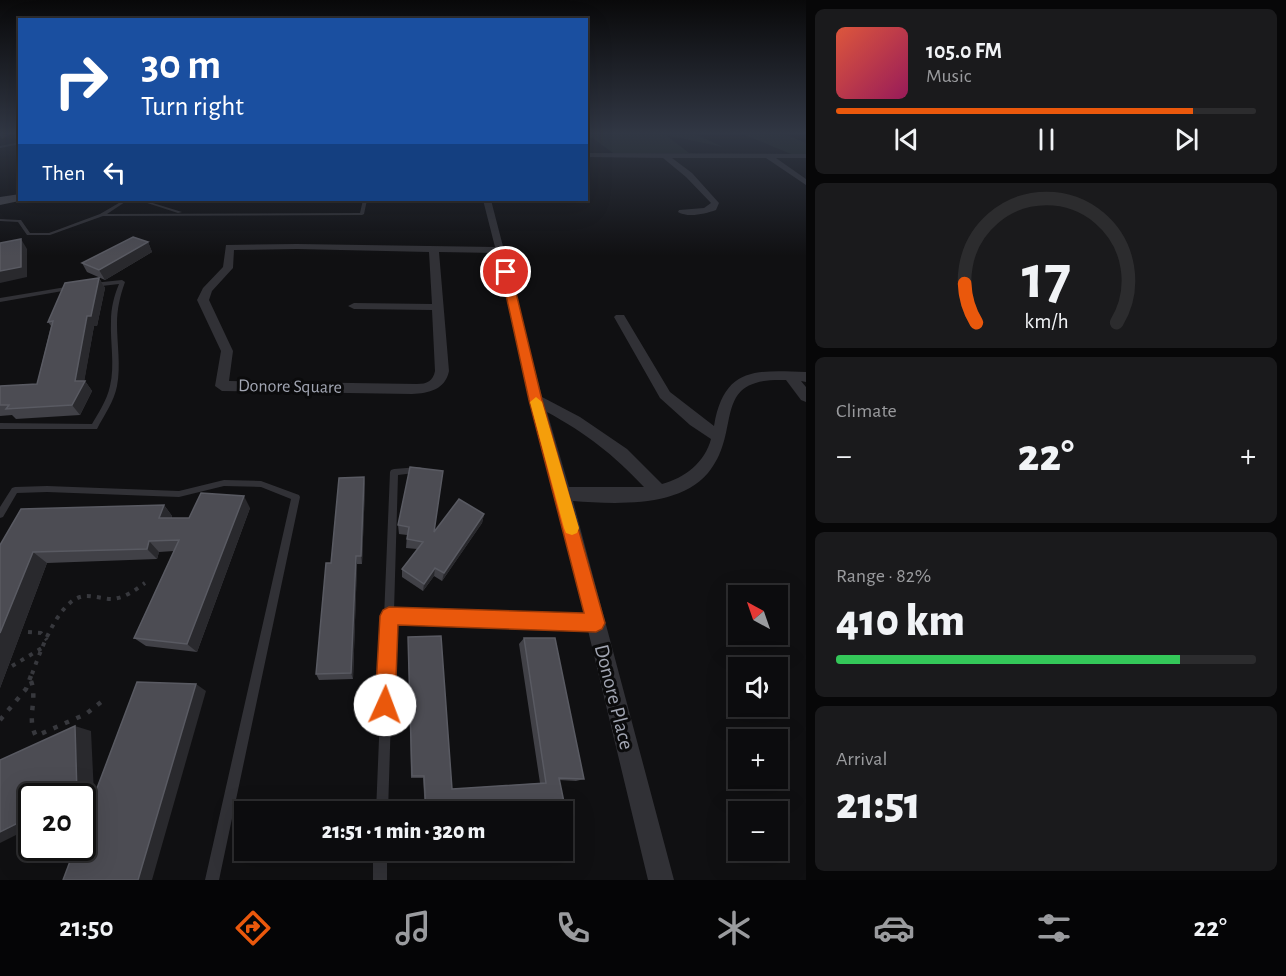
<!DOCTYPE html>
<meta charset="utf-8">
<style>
:root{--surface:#0c0c0e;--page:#1a1a1c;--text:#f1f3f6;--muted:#9a9b9e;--line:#2c2c2e;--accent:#ea580c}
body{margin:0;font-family:"Alegreya Sans",sans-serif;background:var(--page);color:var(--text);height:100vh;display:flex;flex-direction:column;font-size:22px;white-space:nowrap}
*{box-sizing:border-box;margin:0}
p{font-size:20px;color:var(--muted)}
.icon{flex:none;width:33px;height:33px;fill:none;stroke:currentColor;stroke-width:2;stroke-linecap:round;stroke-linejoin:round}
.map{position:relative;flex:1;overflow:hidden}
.panel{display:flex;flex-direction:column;gap:9px;padding:9px;background:#070708;width:480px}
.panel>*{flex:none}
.banner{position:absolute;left:18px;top:18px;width:570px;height:183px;border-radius:0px;box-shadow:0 6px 24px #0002,0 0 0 2px var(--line);background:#1a4fa0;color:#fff;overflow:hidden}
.needle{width:39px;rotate:320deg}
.controls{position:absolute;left:728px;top:585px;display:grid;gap:12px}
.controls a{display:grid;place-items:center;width:60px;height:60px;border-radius:0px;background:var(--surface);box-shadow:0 6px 24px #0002,0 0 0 2px var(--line);font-size:30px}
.speed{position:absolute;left:18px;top:783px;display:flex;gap:12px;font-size:30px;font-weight:700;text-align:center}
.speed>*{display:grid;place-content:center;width:78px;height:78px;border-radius:50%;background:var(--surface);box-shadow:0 6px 24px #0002,0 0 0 2px var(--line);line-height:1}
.speed .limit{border:3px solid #111;border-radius:9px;background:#fff;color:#111}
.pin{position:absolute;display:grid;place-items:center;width:51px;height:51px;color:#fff;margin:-26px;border:3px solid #fff;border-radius:50%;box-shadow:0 2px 6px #0007}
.me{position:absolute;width:66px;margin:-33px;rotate:2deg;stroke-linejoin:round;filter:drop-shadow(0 0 4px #0008)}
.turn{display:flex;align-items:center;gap:21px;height:126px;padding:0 24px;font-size:27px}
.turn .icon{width:78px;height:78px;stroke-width:2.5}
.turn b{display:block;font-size:42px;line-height:51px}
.then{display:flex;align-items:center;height:57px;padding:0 24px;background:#0003;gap:12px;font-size:22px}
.big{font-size:45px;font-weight:800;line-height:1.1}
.panel .card{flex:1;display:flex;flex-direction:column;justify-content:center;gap:9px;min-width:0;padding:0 21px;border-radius:9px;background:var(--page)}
.panel .dial{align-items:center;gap:0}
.dial svg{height:156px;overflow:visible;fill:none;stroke:var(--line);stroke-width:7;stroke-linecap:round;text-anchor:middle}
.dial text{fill:var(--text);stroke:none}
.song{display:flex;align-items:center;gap:18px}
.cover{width:72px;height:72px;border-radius:9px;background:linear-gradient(135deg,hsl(10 70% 55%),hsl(330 70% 35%))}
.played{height:6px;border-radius:3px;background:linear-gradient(90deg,var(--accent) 85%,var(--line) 85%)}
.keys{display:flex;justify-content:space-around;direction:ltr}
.heat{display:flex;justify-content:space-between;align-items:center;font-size:33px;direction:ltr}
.charge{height:9px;border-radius:4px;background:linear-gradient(90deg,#34c759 82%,var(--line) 0)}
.trip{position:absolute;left:234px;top:801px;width:339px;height:60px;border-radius:0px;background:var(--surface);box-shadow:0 6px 24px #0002,0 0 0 2px var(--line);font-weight:800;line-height:60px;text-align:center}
.tabs{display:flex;height:96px;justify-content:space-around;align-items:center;background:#050506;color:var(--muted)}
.tabs .icon{width:42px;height:42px}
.tabs .current{color:var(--accent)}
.tabs b{font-size:27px;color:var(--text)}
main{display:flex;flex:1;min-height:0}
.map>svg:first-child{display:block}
.green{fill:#1c241e}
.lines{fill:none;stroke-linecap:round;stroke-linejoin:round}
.stream{stroke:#272d35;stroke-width:2}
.path-far1{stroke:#37383d;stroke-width:4;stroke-dasharray:4 6;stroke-linecap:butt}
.path{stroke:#37383d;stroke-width:4.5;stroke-dasharray:4.5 8;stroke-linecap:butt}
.lane{fill:#313136;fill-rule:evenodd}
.street{fill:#313136;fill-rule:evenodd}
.secondary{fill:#3f4046;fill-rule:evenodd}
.wall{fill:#414147}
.shaded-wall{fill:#29292d}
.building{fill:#4c4c53;stroke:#595a62;stroke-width:1.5}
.route{fill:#ea580c;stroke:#983908;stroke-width:1.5}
.slow{fill:#f59e0b}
.labels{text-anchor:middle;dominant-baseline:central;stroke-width:6;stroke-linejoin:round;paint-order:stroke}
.far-street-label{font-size:18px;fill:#a1a5b2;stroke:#0b0b0c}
.street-label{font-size:21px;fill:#a1a5b2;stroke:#0b0b0c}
</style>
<main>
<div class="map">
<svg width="806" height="880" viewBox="0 0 806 880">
<rect width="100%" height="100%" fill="#101012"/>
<g class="green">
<path d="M586 133H693L723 147 666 135 689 153H613Z"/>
<path d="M740 133H782L806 143V154H791Z"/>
</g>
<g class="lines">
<path class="stream" d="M0 147 20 143"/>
<g class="path-far1">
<path d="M28 632 41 633 47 640"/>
<path d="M12 666 42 648"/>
<path d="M32 674C40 653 56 605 80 597 89 594 102 599 112 599 125 598 135 590 145 583"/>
</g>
<g class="path">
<path d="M31 681C38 700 26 718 36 736L86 714 105 699"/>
<path d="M0 720 26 689 32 673"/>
</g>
<g class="lane">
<path d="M124 200H128L107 214 360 213 363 200H367L364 214 362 215 103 216 50 235H27L18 222 0 221V219L19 220H21L30 233H49L100 214Z"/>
<path d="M138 200H143L182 212 178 213Z"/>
<path d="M122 280 125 282C120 296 117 309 117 324 117 344 121 366 117 386 114 402 104 415 97 429H0V423L92 424C99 412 107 400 110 386 115 365 110 342 111 321 111 308 114 296 119 284L93 287 90 285 93 283Z"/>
<path d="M72 286 75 288 74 289 0 302V298Z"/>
<path d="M419 467 422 468 423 470 422 472 398 475 394 611 594 618 598 619 599 623 598 627 594 628 394 621 388 812H376L390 472 391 470 394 469Z"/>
<path d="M224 480 261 481 299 495 300 497 219 880H205L291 499 261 487 224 486 179 497 47 492 17 493 3 517 0 518V507L12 488 15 487 47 486 179 491Z"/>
<rect x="373" y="850" width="14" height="30"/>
</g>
<g class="street">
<path d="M586 153 806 154V158H776L806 179V185L766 158H672L692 173 719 203 716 210C705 214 688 218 678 212L679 210 704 208 711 203 686 177 663 158 586 157Z"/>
<path d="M483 200H491L542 397 580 417 627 449 662 484C685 478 705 462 711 439L690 425 660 398 614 317 616 315H624L670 392 714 426C724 367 755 370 806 372V382L801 381 806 387V402L801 400 786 380C708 377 744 430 708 473 679 508 614 504 573 501L674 880H648L555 493 529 400 497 253 439 252 449 371C445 390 429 393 412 394L222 391 215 386 221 351 197 300 203 288 223 267 226 245 297 244 495 247ZM297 249 429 252 432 304 354 303 348 306 354 309 432 310 435 371C433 381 427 384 417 384L229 381 233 351 209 300 212 291 233 268 234 250ZM547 412C587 434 613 454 644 487H569Z"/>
</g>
<path class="secondary" d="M20 194V200H24L0 205V197Z"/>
</g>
<g class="wall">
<path d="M148 242 152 252 105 280 87 272 82 263Z"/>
<path d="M99 278 105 288 97 326H94L84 381H85L92 391 80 415 16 419 12 415 0 416V386L37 384 51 326 48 322Z"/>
<path d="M364 477 365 487 362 564H357L353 679 319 680 316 674Z"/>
<path d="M164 505 172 516V518H189L250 508 197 652 146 646 134 638 174 551 159 552 157 559 47 563 0 688V545Z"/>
<path d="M484 514 482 523 442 581 434 576 423 591 402 577V569L417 549 406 548 407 535 399 534 398 525 435 532Z"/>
<path d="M524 638 584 779 576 781 559 780 562 812H425L423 778H411L408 643 452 789 540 783 519 644Z"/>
</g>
<g class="shaded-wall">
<path d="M0 133H12L2 139 0 135Z"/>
<path d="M21 239 27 249V277L0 283V271Z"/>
<path d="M148 242 152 252 105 280 99 270Z"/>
<path d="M99 278 105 288 97 326H94L84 383 85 381 92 391 80 415 72 405 75 381 87 316Z"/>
<path d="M364 477 365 487 362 564 361 556Z"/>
<path d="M244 496 250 508 197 652 187 644Z"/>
<path d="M164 505 172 516 168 530 159 518Z"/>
<path d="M484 514 482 523 442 581 444 573Z"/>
<path d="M149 541 159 552 157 559 147 549Z"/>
<path d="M33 552 47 563 0 688V633Z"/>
<path d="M356 556 357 564 353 679 351 673Z"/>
<path d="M435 568 434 576 423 591 424 584Z"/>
<path d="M196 684 206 691 152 880H138Z"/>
<path d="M75 726 91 731 94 795 82 801V796H71Z"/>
<path d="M32 816V827L0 843V832Z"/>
</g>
<g class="building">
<path d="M133 237 148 242 99 270 82 263Z"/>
<path d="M21 239V267L0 271V243Z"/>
<path d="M99 278 91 316H87L75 381H85L72 405 6 409 9 405H0V386L37 384 53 321 48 322 65 283Z"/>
<path d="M410 467 443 471 434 532 459 499 484 514 444 573 435 568 424 584 402 569 423 542 407 539 409 527 398 525Z"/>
<path d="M364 477 361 556H356L351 673 316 674 326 563H331L339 478Z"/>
<path d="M201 493 244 496 187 644 134 638 179 540 149 541 147 549 33 552 0 633V545L21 509 164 505 159 518H189Z"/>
<path d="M441 636 452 789 546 783 524 638H555L584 779 559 778 570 831 562 832V812H426L424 776H412L408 637Z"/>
<path d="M137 682 196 684 138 880H63L75 848H82V828Z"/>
<path d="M75 726 77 794 71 796H32V816L0 832V760Z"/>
</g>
<linearGradient id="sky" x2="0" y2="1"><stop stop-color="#09090a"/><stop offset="0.52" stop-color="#313744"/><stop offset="1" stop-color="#313744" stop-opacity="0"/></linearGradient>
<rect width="806" height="256" fill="url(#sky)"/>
<path class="route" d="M506 269 511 272 542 400 605 623 602 629 596 632 398 625 395 705 392 712 385 715 378 712 375 705 380 616 383 610 389 607 584 613 529 400 501 272Z"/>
<path class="slow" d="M536 397 542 402 579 528 577 533 572 535 566 533 564 528 530 402Z"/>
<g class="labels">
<g class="far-street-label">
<text transform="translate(290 387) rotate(1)">Donore Square</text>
</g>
<g class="street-label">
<text transform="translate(614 697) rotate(76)">Donore Place</text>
</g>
</g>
</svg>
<div class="controls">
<a><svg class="needle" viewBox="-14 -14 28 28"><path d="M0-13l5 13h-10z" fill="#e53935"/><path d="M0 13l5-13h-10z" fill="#9a9b9e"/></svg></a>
<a><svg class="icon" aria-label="sound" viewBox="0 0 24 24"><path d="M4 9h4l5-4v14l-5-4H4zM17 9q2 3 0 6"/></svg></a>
<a>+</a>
<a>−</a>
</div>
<div class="speed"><div class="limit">20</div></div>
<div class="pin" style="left:506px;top:272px;background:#d93025"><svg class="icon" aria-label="arrive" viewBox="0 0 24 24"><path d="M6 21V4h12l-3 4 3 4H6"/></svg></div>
<svg class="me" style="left:385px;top:705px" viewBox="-20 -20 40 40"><circle r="19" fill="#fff"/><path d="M0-13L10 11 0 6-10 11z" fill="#ea580c"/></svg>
<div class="trip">21:51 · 1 min · 320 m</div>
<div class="banner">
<div class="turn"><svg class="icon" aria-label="right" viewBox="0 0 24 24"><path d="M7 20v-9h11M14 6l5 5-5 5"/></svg><div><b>30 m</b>Turn right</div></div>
<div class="then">Then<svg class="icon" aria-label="left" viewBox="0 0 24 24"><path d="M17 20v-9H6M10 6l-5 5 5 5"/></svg></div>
</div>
</div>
<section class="panel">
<div class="card">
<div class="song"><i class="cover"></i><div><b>105.0 FM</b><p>Music</p></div></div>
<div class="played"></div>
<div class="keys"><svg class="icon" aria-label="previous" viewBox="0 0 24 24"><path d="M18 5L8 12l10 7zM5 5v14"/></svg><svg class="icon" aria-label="pause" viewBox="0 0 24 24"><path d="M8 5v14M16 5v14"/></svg><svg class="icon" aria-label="next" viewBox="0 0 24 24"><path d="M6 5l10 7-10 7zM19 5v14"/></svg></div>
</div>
<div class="card dial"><svg viewBox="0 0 100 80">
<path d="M14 69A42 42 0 1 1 86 69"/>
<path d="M14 69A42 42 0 0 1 8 49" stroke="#ea580c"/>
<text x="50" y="56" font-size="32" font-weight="700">17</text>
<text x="50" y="72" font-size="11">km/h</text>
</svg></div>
<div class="card"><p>Climate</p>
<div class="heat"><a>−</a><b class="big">22°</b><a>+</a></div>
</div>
<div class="card"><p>Range · 82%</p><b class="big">410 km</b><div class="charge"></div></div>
<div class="card"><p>Arrival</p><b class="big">21:51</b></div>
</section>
</main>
<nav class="tabs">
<b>21:50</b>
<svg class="icon current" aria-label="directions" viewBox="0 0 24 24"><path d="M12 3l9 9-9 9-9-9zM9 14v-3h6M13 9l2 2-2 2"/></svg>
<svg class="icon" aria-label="music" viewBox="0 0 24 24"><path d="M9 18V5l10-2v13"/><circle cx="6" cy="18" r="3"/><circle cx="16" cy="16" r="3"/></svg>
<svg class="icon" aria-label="phone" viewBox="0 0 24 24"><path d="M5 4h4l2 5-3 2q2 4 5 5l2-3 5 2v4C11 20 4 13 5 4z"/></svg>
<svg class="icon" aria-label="climate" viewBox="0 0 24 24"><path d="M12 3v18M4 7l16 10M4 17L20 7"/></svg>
<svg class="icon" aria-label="car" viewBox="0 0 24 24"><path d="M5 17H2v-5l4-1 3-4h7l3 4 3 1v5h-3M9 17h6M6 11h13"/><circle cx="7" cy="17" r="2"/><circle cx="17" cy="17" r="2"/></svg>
<svg class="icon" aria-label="filters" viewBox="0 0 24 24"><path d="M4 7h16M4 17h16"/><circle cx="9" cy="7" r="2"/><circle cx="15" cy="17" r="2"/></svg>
<b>22°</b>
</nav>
